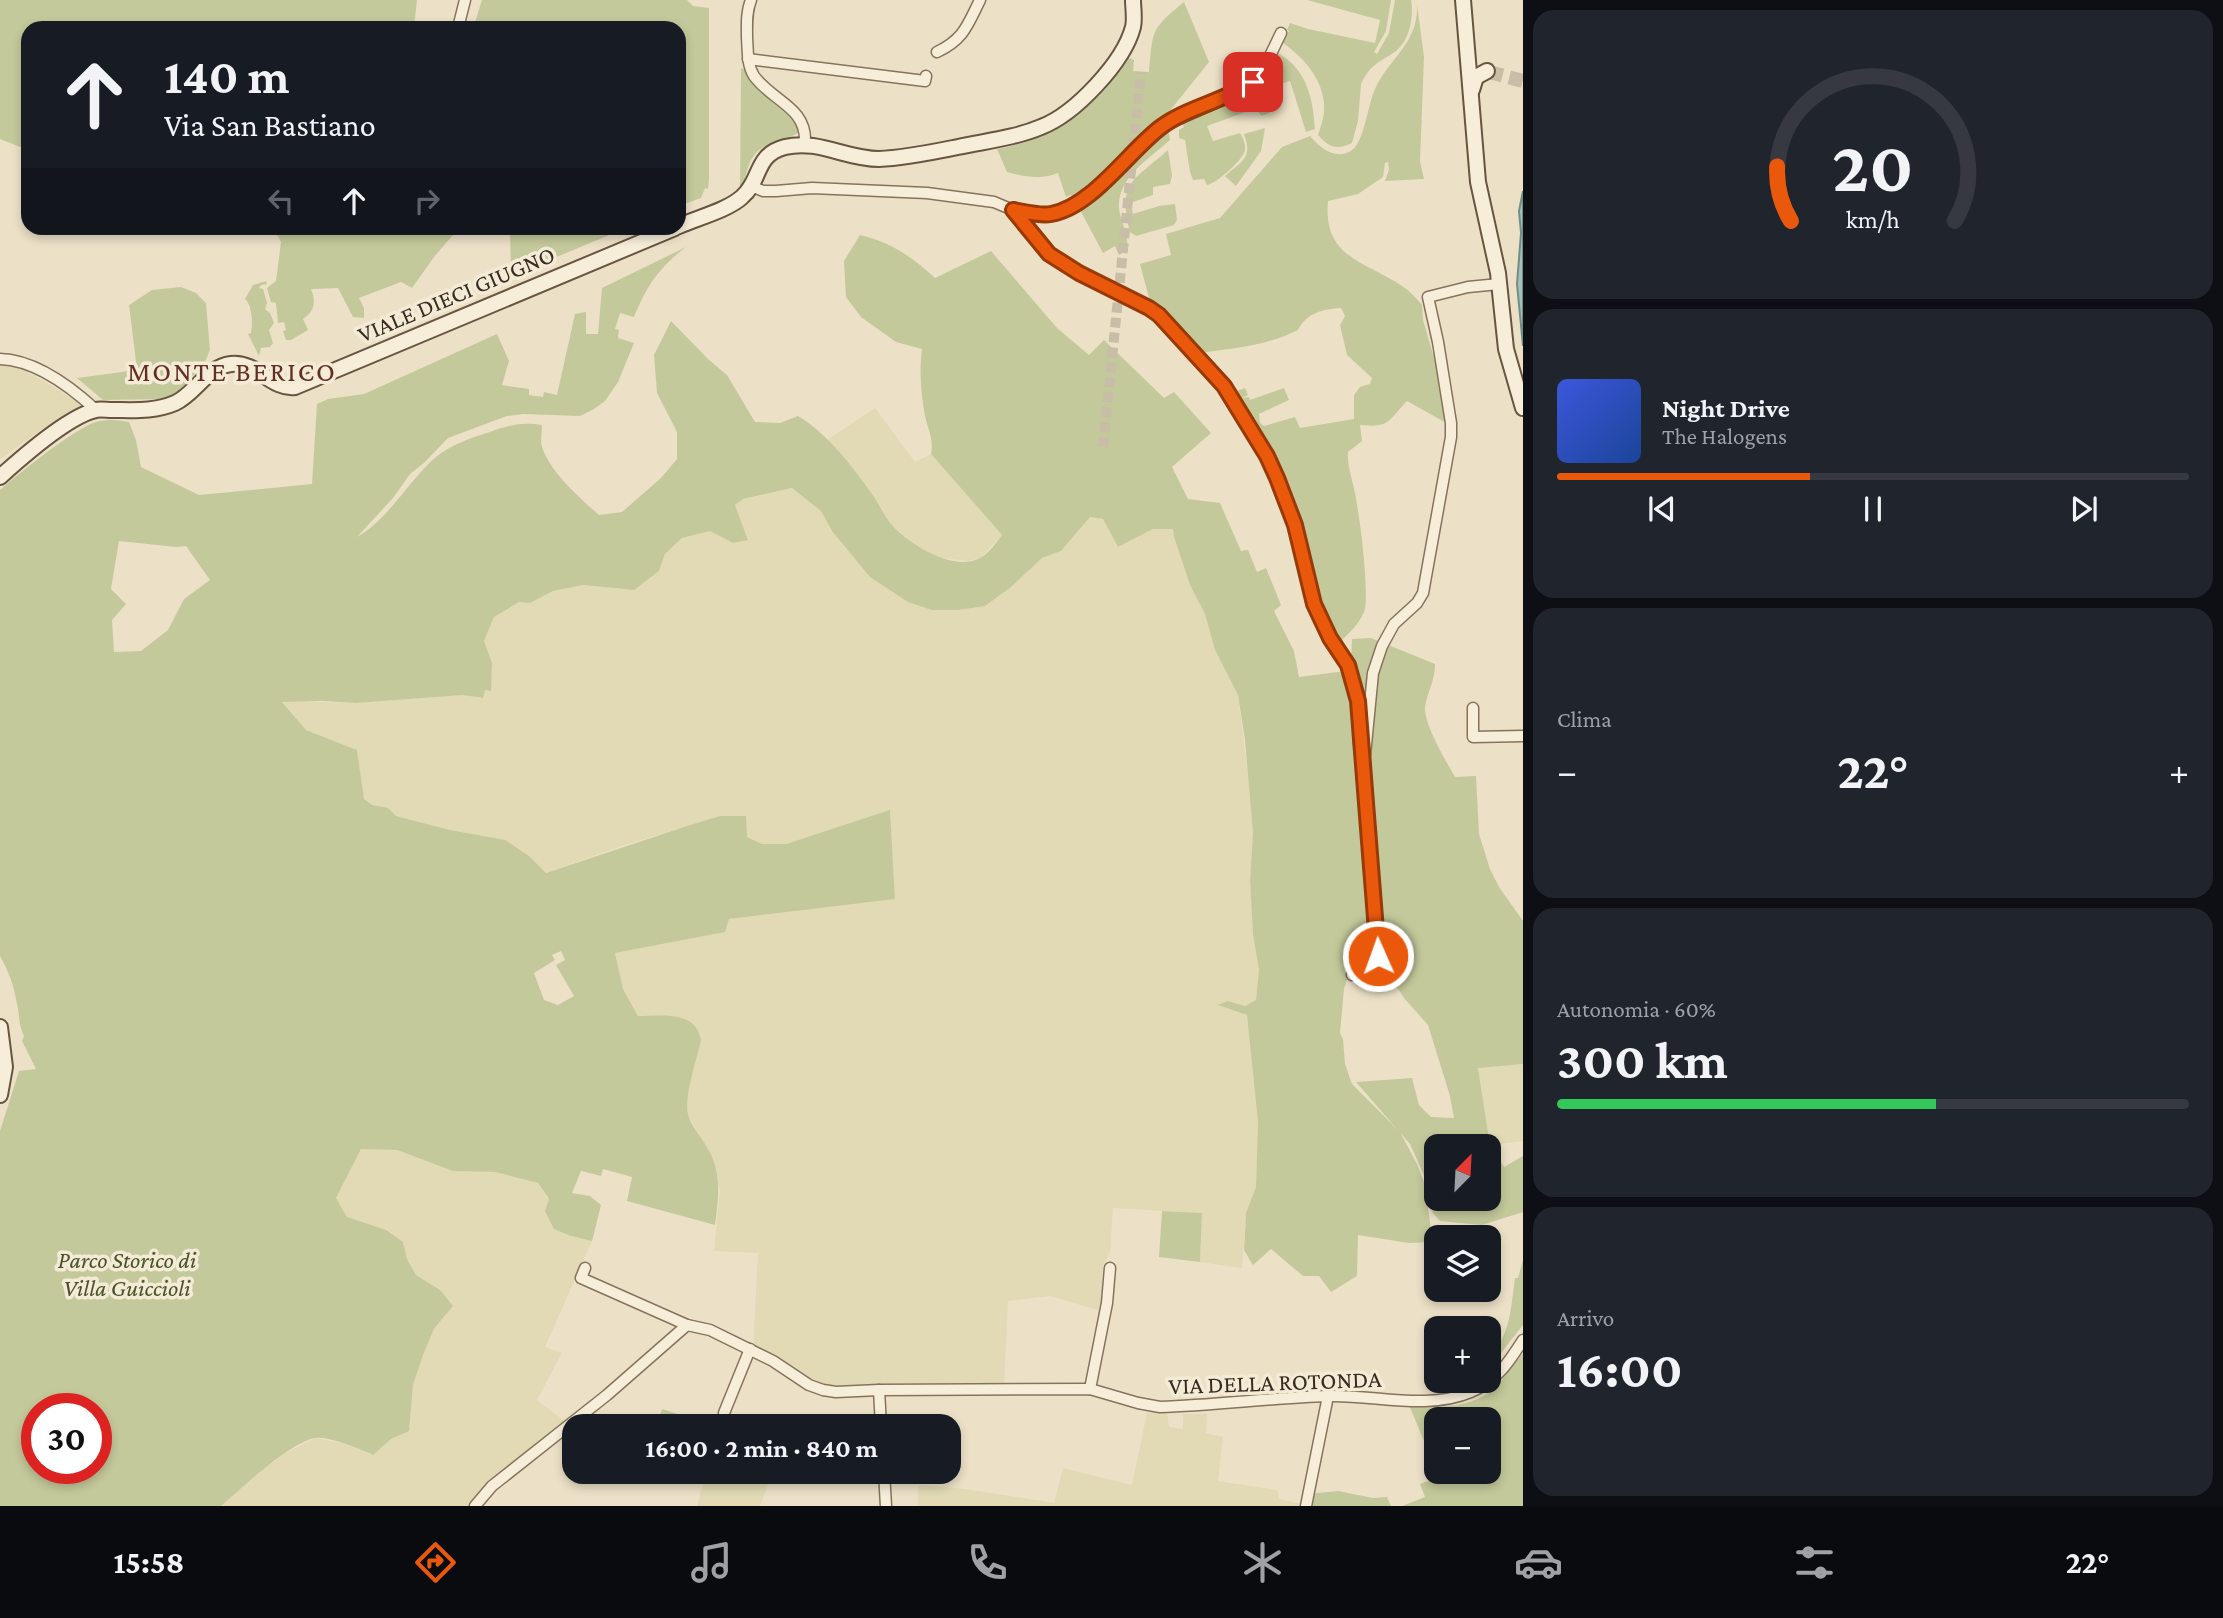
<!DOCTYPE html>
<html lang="it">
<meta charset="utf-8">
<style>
:root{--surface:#171b24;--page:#20242c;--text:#f1f3f6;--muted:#9ea1a6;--line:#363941;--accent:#ea580c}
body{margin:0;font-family:"Crimson Pro",serif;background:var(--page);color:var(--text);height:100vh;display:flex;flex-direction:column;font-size:26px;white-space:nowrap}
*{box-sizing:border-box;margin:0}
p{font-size:23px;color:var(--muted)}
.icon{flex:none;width:38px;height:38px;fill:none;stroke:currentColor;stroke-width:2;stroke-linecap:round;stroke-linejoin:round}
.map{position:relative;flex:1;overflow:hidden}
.sheet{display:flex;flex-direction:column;gap:10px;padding:10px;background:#0d0f14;width:700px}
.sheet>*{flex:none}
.guide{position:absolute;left:21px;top:21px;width:665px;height:214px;border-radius:21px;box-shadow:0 4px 10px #0003;background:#171b24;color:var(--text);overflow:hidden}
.needle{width:46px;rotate:24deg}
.fabs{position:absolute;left:1424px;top:1134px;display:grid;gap:14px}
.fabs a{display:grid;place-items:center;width:77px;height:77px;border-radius:14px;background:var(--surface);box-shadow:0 4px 10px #0003;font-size:35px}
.speed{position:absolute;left:21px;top:1393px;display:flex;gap:14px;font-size:35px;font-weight:700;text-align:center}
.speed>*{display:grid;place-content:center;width:91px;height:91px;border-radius:50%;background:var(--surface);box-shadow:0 4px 10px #0003;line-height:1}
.speed .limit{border:10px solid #d22;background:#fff;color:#111}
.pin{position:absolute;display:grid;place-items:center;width:60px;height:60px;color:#fff;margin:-30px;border-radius:14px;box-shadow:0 4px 10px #0006}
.me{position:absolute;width:77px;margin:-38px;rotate:358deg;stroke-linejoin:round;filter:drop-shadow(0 0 5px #0008)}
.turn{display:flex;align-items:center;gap:24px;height:147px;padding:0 28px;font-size:32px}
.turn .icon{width:91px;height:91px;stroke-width:2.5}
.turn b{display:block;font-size:49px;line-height:60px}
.lanes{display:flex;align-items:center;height:66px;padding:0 28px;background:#0003;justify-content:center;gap:35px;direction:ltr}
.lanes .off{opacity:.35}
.big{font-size:52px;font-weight:700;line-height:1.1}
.sheet .tile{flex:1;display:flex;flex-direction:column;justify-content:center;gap:10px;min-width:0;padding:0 24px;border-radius:21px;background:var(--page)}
.sheet .dial{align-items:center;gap:0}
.dial svg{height:182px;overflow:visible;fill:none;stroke:var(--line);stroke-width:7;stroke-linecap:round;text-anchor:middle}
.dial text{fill:var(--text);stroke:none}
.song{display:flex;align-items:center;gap:21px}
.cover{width:84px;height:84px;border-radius:10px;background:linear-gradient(135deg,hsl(230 70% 55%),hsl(220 70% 35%))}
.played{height:7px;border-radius:4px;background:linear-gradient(90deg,var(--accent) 40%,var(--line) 40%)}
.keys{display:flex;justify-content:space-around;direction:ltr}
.heat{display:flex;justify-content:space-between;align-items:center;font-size:38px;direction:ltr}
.charge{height:10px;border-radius:5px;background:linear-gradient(90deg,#34c759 60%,var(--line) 0)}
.trip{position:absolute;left:562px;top:1414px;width:399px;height:70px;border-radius:21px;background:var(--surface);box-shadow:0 4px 10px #0003;font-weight:700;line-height:70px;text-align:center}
.menu{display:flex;height:112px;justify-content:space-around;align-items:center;background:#090b0e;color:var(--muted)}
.menu .icon{width:49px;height:49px}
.menu .active{color:var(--accent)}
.menu b{font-size:32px;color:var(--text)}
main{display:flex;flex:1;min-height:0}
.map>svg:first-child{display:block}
.farmland{fill:#e1dab5}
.green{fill:#c4c99b;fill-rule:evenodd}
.water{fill:#a8c0b9;stroke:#6f8e86;stroke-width:2}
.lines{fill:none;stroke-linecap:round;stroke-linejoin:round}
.minor-tunnel{stroke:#c8bda6;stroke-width:10;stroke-dasharray:10 5;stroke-linecap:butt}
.secondary-tunnel{stroke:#c8bda6;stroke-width:14;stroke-dasharray:14 7;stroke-linecap:butt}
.minor-casing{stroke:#86735d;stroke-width:13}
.secondary-casing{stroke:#685541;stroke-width:18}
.minor{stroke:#f7eeda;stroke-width:10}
.secondary{stroke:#f7eeda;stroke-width:14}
.route-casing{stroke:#983908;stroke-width:18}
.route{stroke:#ea580c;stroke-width:12}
.labels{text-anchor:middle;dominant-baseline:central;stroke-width:7;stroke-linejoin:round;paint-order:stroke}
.street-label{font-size:24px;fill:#382c20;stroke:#f4ebd6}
.park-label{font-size:24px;font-style:italic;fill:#485328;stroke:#f4ebd6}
.quarter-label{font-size:28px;letter-spacing:2px;fill:#623022;stroke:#f4ebd6}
</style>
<main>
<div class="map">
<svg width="1523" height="1506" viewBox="0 0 1523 1506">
<rect width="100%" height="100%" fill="#ece1c7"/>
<g class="farmland">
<path d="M0 365H10L28 372 82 404 80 411 41 430 0 459Z"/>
<path d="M875 408 915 462 931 454 1002 535 980 558 969 561 940 558 916 546 893 526 871 493 827 440Z"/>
<path d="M793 488 821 511 832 531 1011 587 1042 558 1061 551 1090 517 1103 519 1118 547 1153 529 1174 528V538L1190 585 1205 614 1215 650 1238 695 1249 783 1253 833 1250 880 1253 935 1259 970 1256 1000 1245 1006 1228 1001 1219 1005 1247 1015 1253 1056 1258 1121 1256 1188 1246 1213 1242 1268 1200 1262 1202 1213 1113 1208 1110 1252 1103 1267 1101 1311 1050 1296 1008 1301 1004 1386 823 1390 753 1349 758 1253 714 1251 720 1190 708 1147 696 1131 688 1114 679 1017 638 1016 623 989 615 953 724 932 729 919 895 899 890 811 786 844H762L747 837 720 816 622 846 546 873 529 856 450 830 396 816 364 799 357 750 306 730 282 701 356 703 463 695H472L479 699 485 690 490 691 492 663 484 641 494 617 511 605 519 602 530 603 553 591 583 585 634 590 659 571 665 554 682 538 710 531 733 543 748 539 735 505 743 499Z"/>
<path d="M1523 1064V1141L1490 1145 1478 1067Z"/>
<path d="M361 1149 397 1150 453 1171 495 1172 538 1183 571 1236 592 1241 545 1347 562 1353 537 1400 572 1427 476 1506H221L261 1471 287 1452 316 1438 355 1446 373 1455 391 1439 409 1430 413 1385 423 1355 434 1329 446 1316 439 1290 416 1275 407 1259 403 1242 347 1217 336 1198Z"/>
<path d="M1167 1412 1169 1427 1183 1429V1414H1207L1206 1433 1223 1437 1218 1481 1277 1490 1279 1499 1303 1504 1302 1506H918V1485L965 1489 1054 1503 1063 1468 1132 1485 1147 1413Z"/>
<path d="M706 1472H773L760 1506H697Z"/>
</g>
<g class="green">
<path d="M0 0H417L414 28H28V150L0 139Z"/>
<path d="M482 0H687L693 6 709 8V179L708 189 705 188 701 198 679 206V28H473Z"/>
<path d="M1307 0H1391L1386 31 1374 52 1377 54 1389 33 1395 0H1411C1414 16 1410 40 1396 51 1379 63 1371 63 1361 84L1358 121 1352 143C1337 150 1329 148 1318 135 1320 128 1323 121 1324 113 1327 84 1305 58 1283 43L1289 31 1287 30 1290 23 1308 29 1375 43 1380 20Z"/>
<path d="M1184 2 1209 62 1160 123 1115 166 1073 200 1071 195 1066 197 1058 173C1039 180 1025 177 1007 172L997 149C1053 140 1099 105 1129 58L1134 60 1133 71 1149 72C1153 30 1150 30 1184 2Z"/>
<path d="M1417 4 1424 57 1420 161 1424 179 1385 181 1389 170 1388 162 1385 163 1383 177 1358 194 1328 201C1323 258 1365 261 1402 286 1410 291 1416 298 1422 305L1423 320 1437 368 1448 424 1407 401C1388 421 1390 428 1360 425L1362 441 1348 452C1347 469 1354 483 1356 499 1360 519 1370 596 1364 612 1358 626 1347 635 1337 645 1324 623 1315 600 1310 575 1306 559 1305 543 1301 527 1286 478 1259 436 1232 393L1245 388 1248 395 1242 398 1249 397 1250 400 1284 388 1289 400 1259 414 1260 423 1264 426 1295 417 1300 428 1354 419V395L1360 387 1370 384 1372 378 1347 355 1340 325 1345 316 1341 308C1324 309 1306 313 1298 330 1266 346 1234 348 1199 353L1167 314 1149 298 1140 264 1171 255 1166 234 1220 218 1282 147 1310 136C1320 148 1336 161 1352 150 1364 142 1368 104 1375 89 1390 57 1419 43 1417 4Z"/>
<path d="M1278 53C1307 69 1313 99 1315 129L1306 132 1290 81 1263 89 1270 113 1261 116 1257 108 1207 126 1213 141 1240 133C1243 138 1246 144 1245 150 1244 159 1216 184 1207 185L1204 179 1193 180 1190 172 1185 140 1179 138V130L1184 127 1181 122 1248 90 1260 81Z"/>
<path d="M741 68 747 71 758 88 797 122 799 132C785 143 764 140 753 157 746 166 747 179 740 189Z"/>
<path d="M1265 128 1261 151 1236 186 1225 176C1242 161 1253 158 1244 134Z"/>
<path d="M1163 130 1169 133 1170 140C1149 159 1112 181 1120 214 1123 226 1130 239 1126 251L1119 255 1115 246 1103 253 1079 208 1119 175Z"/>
<path d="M1168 150 1172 175 1170 184 1153 187V195L1133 202 1131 205 1133 214 1159 206 1175 204 1177 220 1174 225 1136 236 1130 232C1118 181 1132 182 1168 150Z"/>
<path d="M273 228H459L434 257 412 288 401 282 359 298 364 308V318L353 317 338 288 311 289C316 301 315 311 303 319L308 330 291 340H286L283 331 286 330 284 322 278 323 276 303 271 302 267 288 276 281 281 242Z"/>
<path d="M510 228H626L516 274 511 269Z"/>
<path d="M860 235C891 242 912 257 935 278L991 251 1057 328 1089 355 1104 340 1164 398 1174 392 1211 433 1172 467 1188 499 1220 503 1241 551 1248 550 1257 572 1266 568 1281 605 1274 611 1294 651 1299 677 1346 671 1352 691 1375 943 1357 942V958H1354L1344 989 1340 1033 1343 1039 1345 1064 1352 1084 1400 1132 1417 1164 1424 1182 1433 1242 1409 1243 1358 1235 1357 1276 1331 1292 1319 1276H1303L1271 1249 1253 1265 1244 1250 1246 1213 1256 1187 1258 1121 1247 1015 1218 1005 1228 1001 1245 1006 1256 1000 1259 970 1253 935 1250 880 1253 833 1245 740 1238 695 1215 650 1205 614 1190 585 1174 537 1173 529H1153L1118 547 1103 519 1090 517 1061 551 1042 558 1011 587 985 606 958 610H932L908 602 870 577 832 531 821 511 792 488 743 499 735 505 748 540 733 543 710 531 682 538 665 554 659 571 634 590 583 585 553 591 530 603 519 602 494 617 484 641 492 663 491 691 485 690 483 698 463 695 356 703 322 701 282 702 306 730 357 750 364 799 373 805 388 808 396 816 450 830 505 840 529 856 546 873 687 826 720 816H746L747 837 762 844H786L890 810 895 899 729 919 725 932 615 953 623 989 638 1016C661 1016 696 1010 701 1040 697 1059 684 1096 688 1114 691 1127 701 1136 707 1147 722 1173 719 1196 715 1225L627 1201 632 1177 603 1169 601 1176 581 1171 572 1193 590 1196 601 1205 592 1241 571 1236 554 1229 545 1211 549 1199 538 1183 495 1172 453 1171 397 1150 361 1149 336 1198 347 1217 386 1230 403 1242 407 1259 416 1275 440 1290 453 1306 434 1329 423 1355 413 1385 409 1431 391 1439 373 1455C361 1449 328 1436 315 1438 289 1443 242 1488 221 1506H0V1131L19 1071 36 1069 22 1041 24 1036C18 1023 20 1017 17 1004 14 986 9 972 0 956V490C18 474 75 428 96 422 108 419 118 420 129 422L136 440 141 467 199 495 312 484 317 404 328 399 364 394 497 334 509 361 502 385 529 389V395L543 397 544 392 557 395 575 314 586 312V334H598L602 288 686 247C659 268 647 285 634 317L620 313 615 329 619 330 618 338 634 343 618 382 605 401 594 409 580 416 523 414 507 416 448 438 424 463 410 474 393 498 357 537C389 519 408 481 436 457 452 444 471 438 490 432 509 425 522 422 542 425 542 432 540 441 542 447 550 472 580 498 599 515L622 512 661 478 677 459V432L657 393 654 355 671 321 708 359 727 375 755 422 780 423 798 416C828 434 852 466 872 494 879 504 885 517 893 526 910 545 954 572 980 558 989 553 996 543 1002 535L931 454C934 439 928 430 925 416 921 394 919 371 922 349L896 342 861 317 846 297 844 261ZM119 541 176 547 186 546 210 580 184 599 168 630 141 651 114 652 112 620 126 604 111 589ZM561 951 565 960 556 965 574 996 558 1005 544 1000 534 973 555 960 552 955ZM37 1409H96V1468H37Z"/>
<path d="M266 281 267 284 261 285 259 288 263 289 267 303 265 309 270 313 274 323 269 330 273 343 270 347 261 348 259 356 248 334 251 333C253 322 252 305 245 299L253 285Z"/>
<path d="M181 287 196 293 206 303 210 350 205 362 181 389 167 399 103 400 77 378 137 370 129 305 152 290Z"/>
<path d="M1371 638 1435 664C1435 682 1427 692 1425 707 1424 725 1446 761 1455 777L1476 776 1479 834 1490 869 1499 887 1523 921V1064L1478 1068 1490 1145 1504 1167 1523 1156V1212L1482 1225 1440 1221 1432 1212 1426 1180 1410 1144 1356 1082 1412 1078 1419 1105 1431 1117 1454 1118 1450 1096 1428 1025 1404 998 1389 975 1351 662 1352 639ZM1437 1146H1489V1199H1437Z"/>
<path d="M1162 1211 1202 1213 1200 1262 1159 1257Z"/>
<path d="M1523 1260V1325L1497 1358 1489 1364V1355C1511 1338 1511 1304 1515 1278H1518Z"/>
<path d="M1523 1354V1506H1402L1425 1497 1420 1484 1439 1477 1409 1405C1435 1408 1468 1408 1490 1392 1503 1382 1511 1365 1523 1354ZM1437 1419H1489V1472H1437Z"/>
<path d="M662 1409 715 1426H657Z"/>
<path d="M1338 1491 1373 1498 1387 1497 1391 1506H1306L1308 1494Z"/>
</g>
<path class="water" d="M1523 191V346L1517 284 1521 233 1519 211Z"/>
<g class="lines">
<path class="minor-tunnel" d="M1103 447 1141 72"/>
<path class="secondary-tunnel" d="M1489 72 1523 81"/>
<defs>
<g id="minor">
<path d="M751 0C746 12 747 25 747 38 748 51 747 65 754 76 773 102 807 107 805 143"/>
<path d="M458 28 465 0"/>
<path d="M937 52C964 39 967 26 980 0"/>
<path d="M748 59 925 81 926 76"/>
<path d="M751 186 763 191H776L812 188 927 193 994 202 1013 210 1051 214 1076 204 1106 181 1161 127 1224 99 1253 81 1267 62 1281 33"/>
<path d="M1013 210 1049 254 1079 273 1149 308 1167 323 1224 386 1267 456 1295 525 1314 605 1330 638 1348 665 1352 677 1358 701 1359 742 1368 815 1379 944 1378 956 1358 958 1352 975"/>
<path d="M0 359C35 360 71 387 96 410"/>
<path d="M1473 708V737L1523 736"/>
<path d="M1365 755 1373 673 1382 646 1394 624 1417 603 1423 593 1451 437V423L1438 342 1428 297 1468 287 1499 284"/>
<path d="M585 1268 581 1278 687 1325 710 1330 773 1361 809 1385 823 1390 836 1392 879 1390 1090 1389 1138 1403 1160 1407C1216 1405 1271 1398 1327 1396 1373 1394 1426 1411 1471 1392 1496 1382 1509 1362 1523 1340"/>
<path d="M1090 1389 1107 1303 1110 1268"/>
<path d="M879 1390 881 1426"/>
<path d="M724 1413 750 1349"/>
<path d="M884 1472 886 1506"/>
<path d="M475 1506 492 1486 607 1395 687 1325"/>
<path d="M1306 1506 1328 1396"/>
</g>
<g id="secondary">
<path d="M1463 0 1478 182 1498 273 1506 349 1523 408"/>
<path d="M1472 90 1476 77 1487 71"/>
<path d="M679 226C697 218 728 210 742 197 762 180 754 155 785 147 818 139 846 159 879 159 905 158 933 152 958 147 986 141 1015 138 1041 127 1075 114 1124 62 1133 27 1135 19 1133 8 1133 0"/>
<path d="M0 477C21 458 69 416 96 410 100 409 107 410 112 410 133 410 154 412 175 403 195 394 207 367 231 364 257 361 271 390 295 387L675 228"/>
<path d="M0 1027 5 1067 0 1095"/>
</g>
</defs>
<use href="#minor" class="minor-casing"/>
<use href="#secondary" class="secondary-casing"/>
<use href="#minor" class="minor"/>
<use href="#secondary" class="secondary"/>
</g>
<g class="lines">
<defs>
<path id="route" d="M1253 82C1224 101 1186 108 1161 127 1129 151 1092 207 1051 214 1040 216 1025 212 1013 210L1049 254 1079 273 1149 308 1159 315 1224 386 1267 456 1277 478 1295 525 1314 604 1330 638 1348 665 1358 701 1378 956"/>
</defs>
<use href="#route" class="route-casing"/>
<use href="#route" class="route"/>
</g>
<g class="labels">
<g class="street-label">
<text transform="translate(456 294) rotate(-23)">VIALE DIECI GIUGNO</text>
<text transform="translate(1275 1382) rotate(-2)">VIA DELLA ROTONDA</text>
</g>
<g class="park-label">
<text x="127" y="1259">Parco Storico di<tspan x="127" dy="28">Villa Guiccioli</tspan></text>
</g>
<g class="quarter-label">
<text x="232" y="371">MONTE BERICO</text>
</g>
</g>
</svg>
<div class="fabs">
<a><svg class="needle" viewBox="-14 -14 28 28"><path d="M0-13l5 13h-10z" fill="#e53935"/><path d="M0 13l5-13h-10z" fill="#9ea1a6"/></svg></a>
<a><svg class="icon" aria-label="layers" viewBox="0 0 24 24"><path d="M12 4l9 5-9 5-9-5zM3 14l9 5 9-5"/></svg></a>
<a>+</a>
<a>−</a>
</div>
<div class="speed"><div class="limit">30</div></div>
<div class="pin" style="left:1253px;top:82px;background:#d93025"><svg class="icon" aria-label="arrive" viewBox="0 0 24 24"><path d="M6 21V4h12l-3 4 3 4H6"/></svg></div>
<svg class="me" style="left:1378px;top:956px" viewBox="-20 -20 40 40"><circle r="17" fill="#ea580c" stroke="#fff" stroke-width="3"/><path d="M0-11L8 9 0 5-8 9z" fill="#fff"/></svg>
<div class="trip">16:00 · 2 min · 840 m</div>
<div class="guide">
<div class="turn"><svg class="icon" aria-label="ahead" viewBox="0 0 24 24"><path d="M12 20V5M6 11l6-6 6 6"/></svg><div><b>140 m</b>Via San Bastiano</div></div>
<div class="lanes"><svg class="icon off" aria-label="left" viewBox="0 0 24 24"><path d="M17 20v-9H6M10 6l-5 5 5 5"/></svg><svg class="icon" aria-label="ahead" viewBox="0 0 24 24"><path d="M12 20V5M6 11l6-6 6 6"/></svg><svg class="icon off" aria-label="right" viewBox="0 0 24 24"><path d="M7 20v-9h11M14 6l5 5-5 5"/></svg></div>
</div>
</div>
<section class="sheet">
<div class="tile dial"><svg viewBox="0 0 100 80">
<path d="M14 69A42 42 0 1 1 86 69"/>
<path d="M14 69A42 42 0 0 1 8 45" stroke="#ea580c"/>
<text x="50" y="56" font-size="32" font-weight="700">20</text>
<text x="50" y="72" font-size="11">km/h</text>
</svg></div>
<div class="tile">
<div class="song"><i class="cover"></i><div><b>Night Drive</b><p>The Halogens</p></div></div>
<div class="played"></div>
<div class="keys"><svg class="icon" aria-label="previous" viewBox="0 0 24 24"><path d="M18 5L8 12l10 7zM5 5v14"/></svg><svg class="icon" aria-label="pause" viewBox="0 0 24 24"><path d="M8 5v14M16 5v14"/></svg><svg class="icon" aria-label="next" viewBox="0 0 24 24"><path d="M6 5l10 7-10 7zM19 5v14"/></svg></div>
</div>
<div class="tile"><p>Clima</p>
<div class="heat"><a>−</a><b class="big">22°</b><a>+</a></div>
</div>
<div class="tile"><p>Autonomia · 60%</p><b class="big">300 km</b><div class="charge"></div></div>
<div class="tile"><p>Arrivo</p><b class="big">16:00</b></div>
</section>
</main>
<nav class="menu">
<b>15:58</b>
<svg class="icon active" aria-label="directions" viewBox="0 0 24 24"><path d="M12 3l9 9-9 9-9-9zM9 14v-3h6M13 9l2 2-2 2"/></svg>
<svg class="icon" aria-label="music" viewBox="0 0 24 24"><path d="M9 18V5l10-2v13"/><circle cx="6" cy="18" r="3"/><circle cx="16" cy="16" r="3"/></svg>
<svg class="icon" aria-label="phone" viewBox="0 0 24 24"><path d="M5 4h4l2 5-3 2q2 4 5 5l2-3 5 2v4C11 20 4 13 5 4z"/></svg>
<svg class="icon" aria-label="climate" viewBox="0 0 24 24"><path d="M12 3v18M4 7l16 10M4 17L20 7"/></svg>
<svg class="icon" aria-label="car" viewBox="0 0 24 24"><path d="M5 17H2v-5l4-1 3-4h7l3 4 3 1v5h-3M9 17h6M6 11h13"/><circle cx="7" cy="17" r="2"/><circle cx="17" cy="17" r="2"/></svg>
<svg class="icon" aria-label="filters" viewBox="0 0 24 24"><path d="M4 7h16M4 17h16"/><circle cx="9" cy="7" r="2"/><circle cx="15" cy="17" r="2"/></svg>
<b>22°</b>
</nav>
